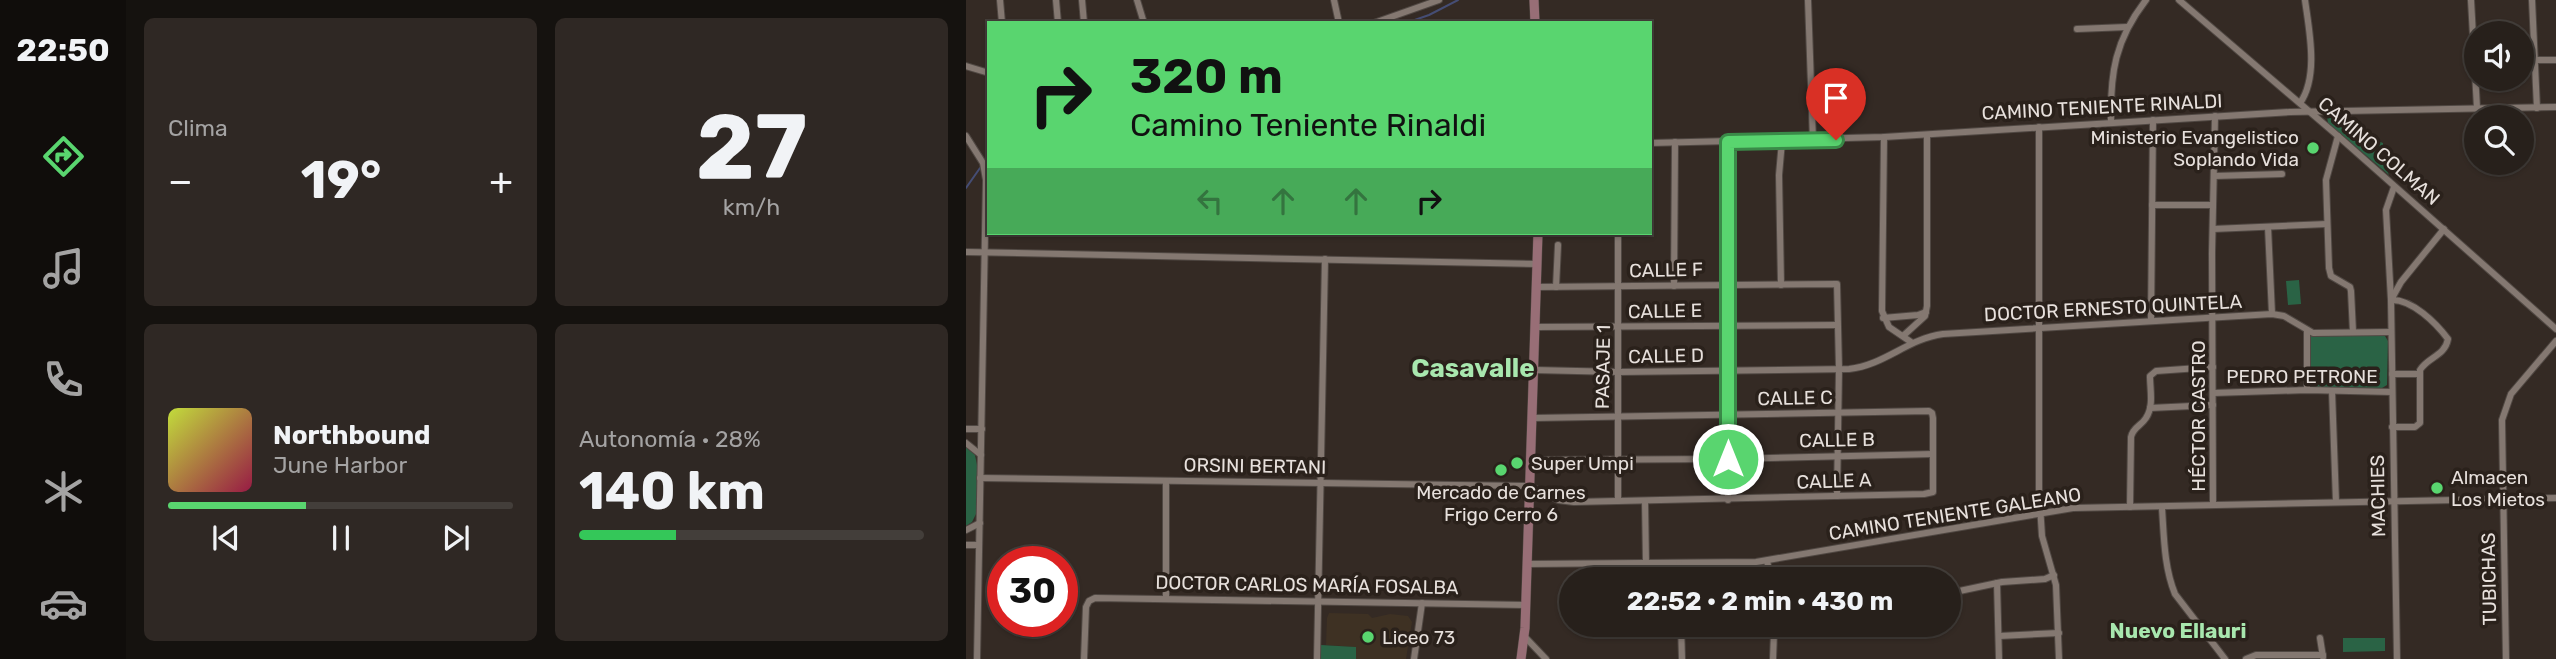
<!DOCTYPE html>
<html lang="es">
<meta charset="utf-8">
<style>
:root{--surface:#27201b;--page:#2f2824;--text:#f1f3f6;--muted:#a4a3a3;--line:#433e3a;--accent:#59d56f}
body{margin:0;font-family:Rubik,sans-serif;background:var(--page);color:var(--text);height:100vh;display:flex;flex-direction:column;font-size:26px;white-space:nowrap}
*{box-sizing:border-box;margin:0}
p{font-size:23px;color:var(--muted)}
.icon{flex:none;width:38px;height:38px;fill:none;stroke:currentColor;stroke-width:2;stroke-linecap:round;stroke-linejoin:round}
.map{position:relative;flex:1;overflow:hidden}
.drawer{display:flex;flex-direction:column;gap:18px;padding:18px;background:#15120f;width:840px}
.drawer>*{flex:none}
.hud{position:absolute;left:21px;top:21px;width:665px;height:214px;border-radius:0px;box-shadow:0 2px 5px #0004,0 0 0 2px var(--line);background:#59d56f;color:#111;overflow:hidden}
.buttons{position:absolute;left:1498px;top:21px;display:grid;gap:14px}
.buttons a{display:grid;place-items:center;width:70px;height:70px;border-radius:50%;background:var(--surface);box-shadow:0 2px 5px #0004,0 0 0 2px var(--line);font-size:35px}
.speed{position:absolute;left:21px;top:546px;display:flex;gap:14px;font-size:35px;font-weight:700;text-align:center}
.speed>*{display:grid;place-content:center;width:91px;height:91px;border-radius:50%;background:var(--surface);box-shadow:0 2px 5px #0004,0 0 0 2px var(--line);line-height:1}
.speed .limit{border:10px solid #d22;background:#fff;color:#111}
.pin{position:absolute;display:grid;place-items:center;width:60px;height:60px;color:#fff;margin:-72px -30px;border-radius:50% 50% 50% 0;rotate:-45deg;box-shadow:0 0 7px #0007}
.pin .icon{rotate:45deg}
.me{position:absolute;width:77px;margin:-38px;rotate:0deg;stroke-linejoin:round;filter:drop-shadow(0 0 5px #0008)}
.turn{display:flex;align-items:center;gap:24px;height:147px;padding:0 28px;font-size:32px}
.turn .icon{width:91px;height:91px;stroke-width:2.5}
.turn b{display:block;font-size:49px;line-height:60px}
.lanes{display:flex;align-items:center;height:66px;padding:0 28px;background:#0003;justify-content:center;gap:35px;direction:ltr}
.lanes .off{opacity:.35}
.big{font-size:52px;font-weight:700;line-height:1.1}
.drawer .tile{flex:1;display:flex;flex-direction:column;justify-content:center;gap:10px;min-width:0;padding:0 24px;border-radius:10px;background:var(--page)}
.drawer .dial{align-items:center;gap:0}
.dial b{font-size:91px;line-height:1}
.song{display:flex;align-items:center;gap:21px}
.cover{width:84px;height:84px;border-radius:10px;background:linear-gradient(135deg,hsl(70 70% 55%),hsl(340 70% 35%))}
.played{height:7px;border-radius:4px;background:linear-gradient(90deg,var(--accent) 40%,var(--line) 40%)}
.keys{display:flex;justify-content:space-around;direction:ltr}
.heat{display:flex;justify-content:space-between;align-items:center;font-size:38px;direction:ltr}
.charge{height:10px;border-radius:5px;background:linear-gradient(90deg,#34c759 28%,var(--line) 0)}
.drawer .tiles{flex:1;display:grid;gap:18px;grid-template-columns:repeat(2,1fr)}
.trip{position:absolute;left:593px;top:567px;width:402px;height:70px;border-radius:35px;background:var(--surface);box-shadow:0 2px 5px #0004,0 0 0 2px var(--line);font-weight:700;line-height:70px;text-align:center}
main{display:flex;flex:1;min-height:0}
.tabs{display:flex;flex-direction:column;width:126px;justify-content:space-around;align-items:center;background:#100d0b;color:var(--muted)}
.tabs .icon{width:49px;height:49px}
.tabs .active{color:var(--accent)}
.tabs b{font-size:32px;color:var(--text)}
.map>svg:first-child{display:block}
.education{fill:#3e3123}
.green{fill:#2a6345}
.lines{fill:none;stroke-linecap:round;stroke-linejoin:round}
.stream{stroke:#454d74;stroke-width:2}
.minor-casing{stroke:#504843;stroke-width:8}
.secondary-casing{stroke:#504843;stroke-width:10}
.minor{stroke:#847871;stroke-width:6}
.secondary{stroke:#986e76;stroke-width:9}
.route-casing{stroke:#3a8a48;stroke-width:18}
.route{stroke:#59d56f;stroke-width:12}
.poi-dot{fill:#59d56f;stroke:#2a211b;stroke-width:2.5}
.labels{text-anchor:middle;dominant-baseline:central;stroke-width:7;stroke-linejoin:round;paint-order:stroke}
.street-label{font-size:19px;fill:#e7e0dc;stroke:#2a211b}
.poi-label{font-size:19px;fill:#e7e0dc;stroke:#2a211b;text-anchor:start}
.neighbourhood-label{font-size:21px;font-weight:bold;fill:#a8e7ae;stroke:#2a211b}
.district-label{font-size:26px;font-weight:bold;fill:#a8e7ae;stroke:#2a211b}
</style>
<main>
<nav class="tabs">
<b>22:50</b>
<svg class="icon active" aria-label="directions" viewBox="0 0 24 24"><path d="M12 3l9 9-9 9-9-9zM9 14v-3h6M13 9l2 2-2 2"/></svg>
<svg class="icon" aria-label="music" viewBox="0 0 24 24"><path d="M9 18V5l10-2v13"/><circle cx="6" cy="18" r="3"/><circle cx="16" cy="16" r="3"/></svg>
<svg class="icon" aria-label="phone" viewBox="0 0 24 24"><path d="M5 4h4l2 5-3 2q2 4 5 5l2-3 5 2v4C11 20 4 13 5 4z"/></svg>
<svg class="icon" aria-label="climate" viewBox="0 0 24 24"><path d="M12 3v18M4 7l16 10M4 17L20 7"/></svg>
<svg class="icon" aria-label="car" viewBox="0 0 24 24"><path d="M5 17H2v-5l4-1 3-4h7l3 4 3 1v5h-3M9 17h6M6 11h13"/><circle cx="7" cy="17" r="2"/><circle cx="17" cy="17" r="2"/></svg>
</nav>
<section class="drawer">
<div class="tiles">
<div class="tile"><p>Clima</p>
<div class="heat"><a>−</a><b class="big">19°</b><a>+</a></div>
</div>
<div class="tile dial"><b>27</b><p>km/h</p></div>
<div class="tile">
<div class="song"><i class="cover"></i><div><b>Northbound</b><p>June Harbor</p></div></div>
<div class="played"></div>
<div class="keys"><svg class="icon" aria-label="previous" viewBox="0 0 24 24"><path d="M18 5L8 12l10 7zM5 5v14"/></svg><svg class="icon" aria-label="pause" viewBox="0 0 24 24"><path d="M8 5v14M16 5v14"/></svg><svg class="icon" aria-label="next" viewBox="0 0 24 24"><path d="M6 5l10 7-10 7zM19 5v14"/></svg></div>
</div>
<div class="tile"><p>Autonomía · 28%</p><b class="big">140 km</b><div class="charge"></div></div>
</div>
</section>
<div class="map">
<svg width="1590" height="659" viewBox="0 0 1590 659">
<rect width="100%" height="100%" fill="#342a24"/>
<path class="education" d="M363 613 402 614 406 618 424 614 442 616 446 622 440 659H390L389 647 360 645 361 618Z"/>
<g class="green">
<path d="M1366 114 1388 138 1391 133 1417 143V162L1423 175 1362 123 1361 117Z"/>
<path d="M1333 280 1335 304 1322 305 1320 281Z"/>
<path d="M1345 336H1419L1422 341 1421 385 1416 388 1345 387Z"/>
<path d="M0 447 9 455 11 465V512L6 522 0 526Z"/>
<path d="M1377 638H1419V651L1377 652Z"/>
<path d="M355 645 390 647V659H393H354Z"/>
</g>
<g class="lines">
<g class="stream">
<path d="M440 23 463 15 492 0"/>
<path d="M0 188 14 168"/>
</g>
<defs>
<g id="minor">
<path d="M34 0 36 23"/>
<path d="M90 0 92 23"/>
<path d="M116 0 118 23"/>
<path d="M171 0 178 23"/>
<path d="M368 0 373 23"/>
<path d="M842 0 847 141"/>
<path d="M1213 0 1372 136 1590 329"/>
<path d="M1505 0 1511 108"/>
<path d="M1566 0 1571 108"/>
<path d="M408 23 473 0"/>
<path d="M1111 29 1161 27"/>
<path d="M1569 60H1590"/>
<path d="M0 66 23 73"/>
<path d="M1334 103C1353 76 1343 30 1339 0"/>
<path d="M1145 122C1144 73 1149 40 1180 0"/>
<path d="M1073 127V490L1076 536 1090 585 1093 659"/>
<path d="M0 136 17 163 20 180 11 659"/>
<path d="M1372 136 1360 180 1363 268 1365 276 1384 287 1385 291 1387 332"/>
<path d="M918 137 916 311 923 327 945 342"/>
<path d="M684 143 918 137 1324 112 1590 107"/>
<path d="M1248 176 1316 174"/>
<path d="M1428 187 1420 210 1425 300 1431 659"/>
<path d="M1186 205H1247"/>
<path d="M1302 227 1306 314"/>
<path d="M1247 229 1361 224"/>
<path d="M652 233V501"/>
<path d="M0 252 571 264"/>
<path d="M815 285 813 175 816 141"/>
<path d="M708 286 709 142"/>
<path d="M571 287 871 284 873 369 871 496"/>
<path d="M590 287 592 245"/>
<path d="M917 318 952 315 960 312"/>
<path d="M1185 321 1187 120"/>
<path d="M570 327 871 325"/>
<path d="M937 336 959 316 961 306V135"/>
<path d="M568 370 653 372 883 369C919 365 941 339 977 334L1306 314 1318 316 1347 333 1425 332"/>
<path d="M1426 374H1454"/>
<path d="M1341 390V331"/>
<path d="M1366 391 1370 502"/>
<path d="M1247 393 1341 390 1426 392"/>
<path d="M1184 408 1247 405"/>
<path d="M1426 427H1449L1454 423V370C1462 357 1479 356 1482 339 1470 323 1446 299 1425 300L1435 282 1478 229"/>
<path d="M0 429H16"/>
<path d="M0 443 15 455"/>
<path d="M565 460 762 459 967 454"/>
<path d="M14 478 564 486 592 500 608 502 958 494 967 492V418L966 413 963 411 567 418"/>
<path d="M762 500V142"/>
<path d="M679 501 680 564"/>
<path d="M1247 505 1246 253 1249 116"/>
<path d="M1164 507 1165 437C1167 427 1175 426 1180 418 1188 406 1184 390 1184 376L1190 371 1247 367"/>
<path d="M1196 508C1198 537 1198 567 1209 594L1259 659"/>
<path d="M0 530 14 523"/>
<path d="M0 545H13"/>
<path d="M801 561 805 579"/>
<path d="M561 564 790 562 1107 508 1590 498"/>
<path d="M713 564V579"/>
<path d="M1031 583 1033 659"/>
<path d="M984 593 1036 582 1079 579 1088 575"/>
<path d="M200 599V481"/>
<path d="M715 625 716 659"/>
<path d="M1033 636 1093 633"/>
<path d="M559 637 580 659"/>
<path d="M1354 638 1357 657"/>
<path d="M118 659 120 607 123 601 129 598 560 605"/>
<path d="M351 659 359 259"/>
<path d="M448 659 456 603"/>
<path d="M807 659 808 632 810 625"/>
<path d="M1280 659 1290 655H1357"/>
<path d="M1540 659 1536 420 1545 394 1590 341"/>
</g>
<g id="secondary">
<path d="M568 0 569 23"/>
<path d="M555 659 559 628 572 233"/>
</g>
</defs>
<use href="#minor" class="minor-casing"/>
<use href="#secondary" class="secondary-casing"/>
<use href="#minor" class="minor"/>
<use href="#secondary" class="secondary"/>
</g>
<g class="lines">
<defs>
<path id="route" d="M762 459V142L870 140"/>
</defs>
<use href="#route" class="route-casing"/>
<use href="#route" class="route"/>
</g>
<g class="poi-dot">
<circle cx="1347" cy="148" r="7"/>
<circle cx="551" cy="463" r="7"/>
<circle cx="535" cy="470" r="7"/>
<circle cx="1471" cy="488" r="7"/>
<circle cx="402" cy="637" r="7"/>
</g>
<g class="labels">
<g class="street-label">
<text transform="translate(1136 107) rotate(-3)">CAMINO TENIENTE RINALDI</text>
<text transform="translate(1413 151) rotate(41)">CAMINO COLMAN</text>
<text transform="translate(700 270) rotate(-1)">CALLE F</text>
<text transform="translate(1147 308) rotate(-3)">DOCTOR ERNESTO QUINTELA</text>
<text transform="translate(699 311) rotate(-1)">CALLE E</text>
<text transform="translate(700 356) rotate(-1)">CALLE D</text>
<text transform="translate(637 367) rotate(-89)">PASAJE 1</text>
<text x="1336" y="376">PEDRO PETRONE</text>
<text transform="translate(829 398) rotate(-1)">CALLE C</text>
<text transform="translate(1232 416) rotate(-90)">HÉCTOR CASTRO</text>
<text transform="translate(871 440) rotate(-1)">CALLE B</text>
<text transform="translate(289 466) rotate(1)">ORSINI BERTANI</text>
<text transform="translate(868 481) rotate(-2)">CALLE A</text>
<text transform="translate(1412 496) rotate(-91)">MACHIES</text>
<text transform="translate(989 514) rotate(-9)">CAMINO TENIENTE GALEANO</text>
<text transform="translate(1523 579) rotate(-91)">TUBICHAS</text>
<text transform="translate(341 585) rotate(1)">DOCTOR CARLOS MARÍA FOSALBA</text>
</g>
<g class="poi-label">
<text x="1333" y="137" text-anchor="end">Ministerio Evangelistico<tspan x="1333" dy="22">Soplando Vida</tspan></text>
<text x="565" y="463">Super Umpi</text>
<text x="1485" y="477">Almacen<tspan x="1485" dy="22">Los Mietos</tspan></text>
<text x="535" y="492" text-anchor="middle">Mercado de Carnes<tspan x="535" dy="22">Frigo Cerro 6</tspan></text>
<text x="416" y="637">Liceo 73</text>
</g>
<g class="neighbourhood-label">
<text x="1212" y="630">Nuevo Ellauri</text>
</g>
<g class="district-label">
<text x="507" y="368">Casavalle</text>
</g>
</g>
</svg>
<div class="buttons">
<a><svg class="icon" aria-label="sound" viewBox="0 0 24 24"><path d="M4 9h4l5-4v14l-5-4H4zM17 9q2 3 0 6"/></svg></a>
<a><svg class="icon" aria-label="search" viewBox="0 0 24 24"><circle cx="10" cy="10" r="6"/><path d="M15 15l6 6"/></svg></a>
</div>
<div class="speed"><div class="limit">30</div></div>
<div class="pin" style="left:870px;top:140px;background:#d93025"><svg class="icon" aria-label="arrive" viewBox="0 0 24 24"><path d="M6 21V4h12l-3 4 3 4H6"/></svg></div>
<svg class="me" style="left:762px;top:459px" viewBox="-20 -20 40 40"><circle r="17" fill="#59d56f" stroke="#fff" stroke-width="3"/><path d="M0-11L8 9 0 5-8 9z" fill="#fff"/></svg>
<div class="trip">22:52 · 2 min · 430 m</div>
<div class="hud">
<div class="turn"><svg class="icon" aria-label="right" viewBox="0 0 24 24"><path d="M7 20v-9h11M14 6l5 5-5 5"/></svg><div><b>320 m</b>Camino Teniente Rinaldi</div></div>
<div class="lanes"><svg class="icon off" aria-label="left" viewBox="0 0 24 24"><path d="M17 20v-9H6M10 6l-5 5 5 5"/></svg><svg class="icon off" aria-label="ahead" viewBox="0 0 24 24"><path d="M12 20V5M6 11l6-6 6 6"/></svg><svg class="icon off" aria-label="ahead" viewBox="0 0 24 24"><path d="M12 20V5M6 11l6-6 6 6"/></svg><svg class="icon" aria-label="right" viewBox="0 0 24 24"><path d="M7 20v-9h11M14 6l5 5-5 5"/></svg></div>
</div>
</div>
</main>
